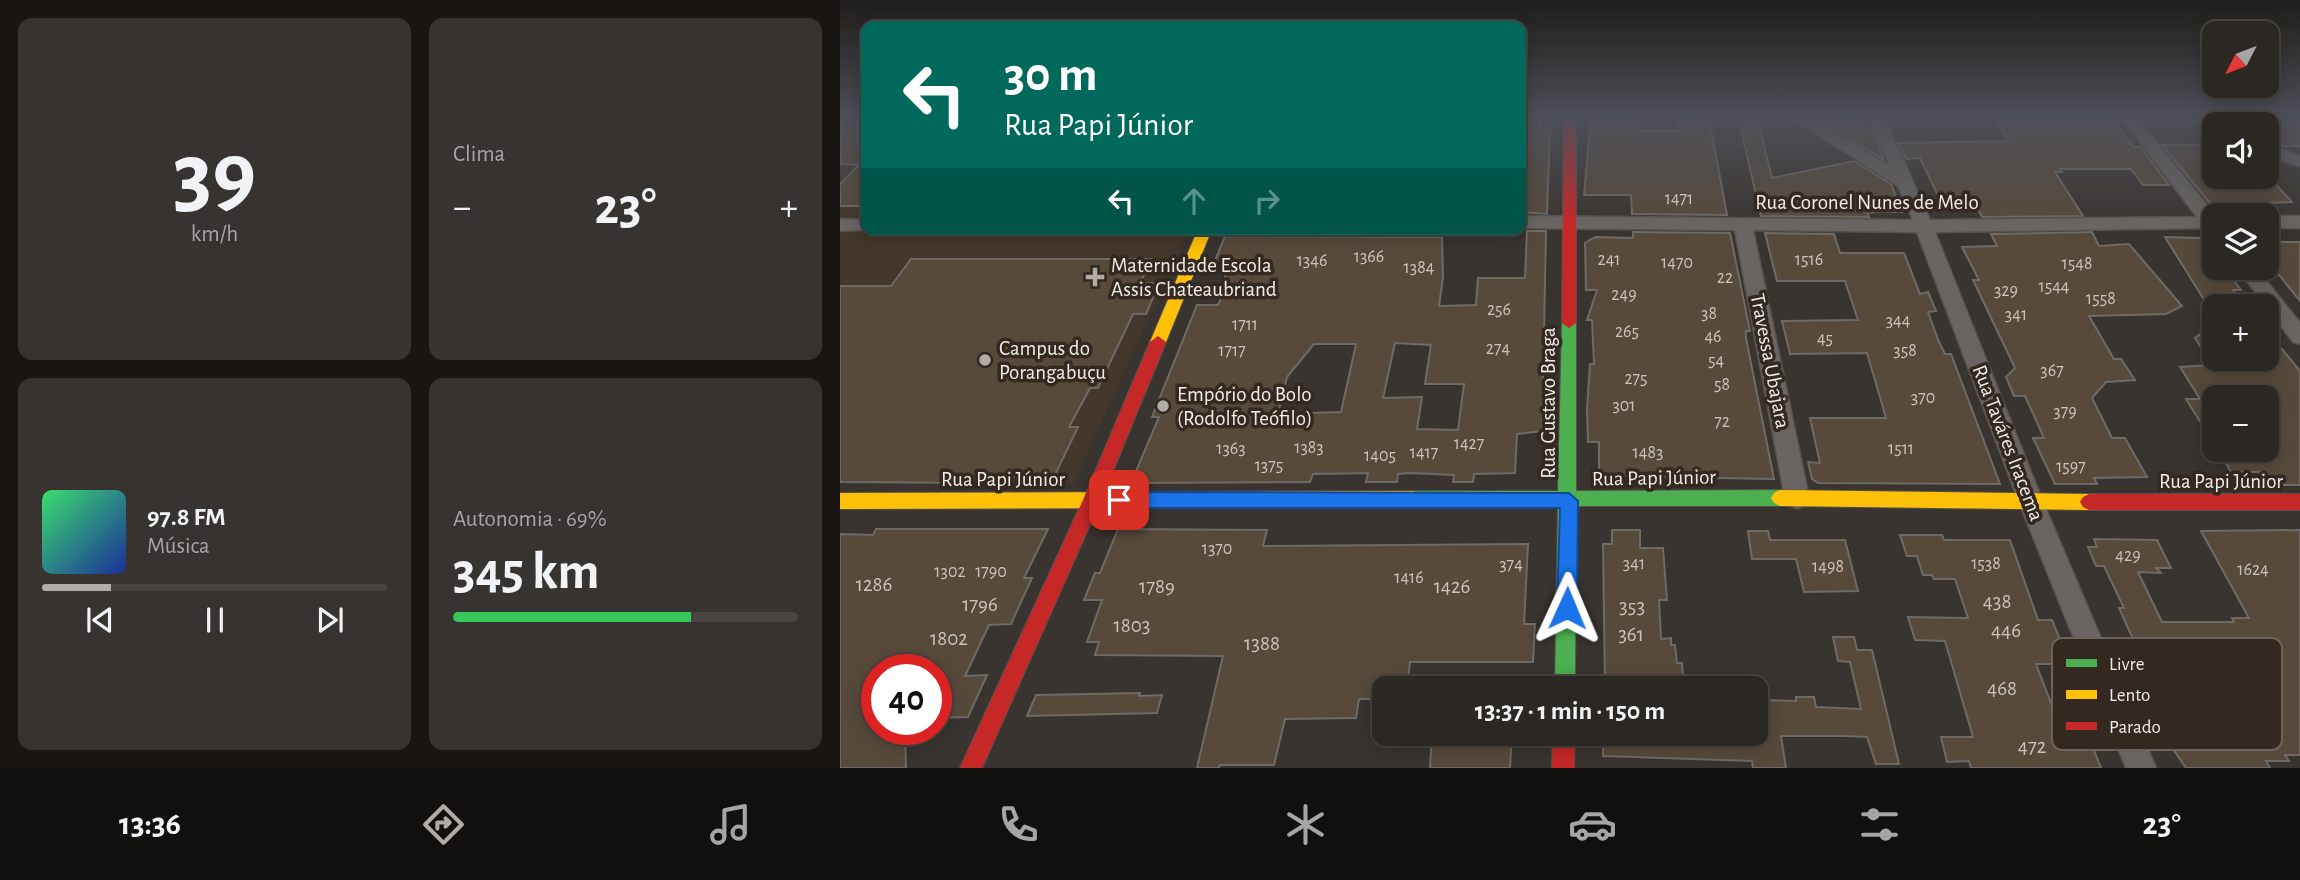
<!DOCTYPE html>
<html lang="pt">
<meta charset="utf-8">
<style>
:root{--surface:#2b2723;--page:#373330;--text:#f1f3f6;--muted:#a6a5a6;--line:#474441;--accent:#b1aca6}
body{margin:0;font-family:"Alegreya Sans",sans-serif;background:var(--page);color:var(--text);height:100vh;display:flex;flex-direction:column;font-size:26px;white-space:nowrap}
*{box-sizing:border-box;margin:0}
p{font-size:23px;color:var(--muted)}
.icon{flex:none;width:38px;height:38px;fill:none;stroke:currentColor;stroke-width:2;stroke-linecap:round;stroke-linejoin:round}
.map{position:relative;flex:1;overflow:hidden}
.side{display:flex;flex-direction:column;gap:18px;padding:18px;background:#181513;width:840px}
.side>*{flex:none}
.guide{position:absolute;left:21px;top:21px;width:665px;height:214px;border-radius:14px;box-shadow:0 4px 18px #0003,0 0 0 2px var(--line);background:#00695c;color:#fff;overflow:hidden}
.needle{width:46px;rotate:228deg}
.buttons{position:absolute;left:1362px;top:21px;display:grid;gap:14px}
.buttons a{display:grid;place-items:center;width:77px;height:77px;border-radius:14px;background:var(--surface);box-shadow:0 4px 18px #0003,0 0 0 2px var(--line);font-size:35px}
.speed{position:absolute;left:21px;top:654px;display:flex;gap:14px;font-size:35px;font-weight:700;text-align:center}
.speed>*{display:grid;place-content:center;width:91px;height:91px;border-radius:50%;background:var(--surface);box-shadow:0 4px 18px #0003,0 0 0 2px var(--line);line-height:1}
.speed .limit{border:10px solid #d22;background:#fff;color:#111}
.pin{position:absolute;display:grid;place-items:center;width:60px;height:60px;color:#fff;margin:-30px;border-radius:14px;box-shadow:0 4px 10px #0006}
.me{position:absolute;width:77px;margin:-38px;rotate:1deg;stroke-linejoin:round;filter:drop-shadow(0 0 5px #0008)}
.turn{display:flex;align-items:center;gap:24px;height:147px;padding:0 28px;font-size:32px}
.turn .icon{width:91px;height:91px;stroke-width:2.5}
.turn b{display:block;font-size:49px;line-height:60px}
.lanes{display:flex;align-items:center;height:66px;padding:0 28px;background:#0003;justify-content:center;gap:35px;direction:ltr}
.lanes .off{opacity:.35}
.big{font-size:52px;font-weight:700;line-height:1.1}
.side .tile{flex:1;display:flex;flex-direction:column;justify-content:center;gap:10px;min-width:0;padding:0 24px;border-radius:14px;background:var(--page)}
.side .dial{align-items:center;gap:0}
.dial b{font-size:91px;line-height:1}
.song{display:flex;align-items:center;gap:21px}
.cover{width:84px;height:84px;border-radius:10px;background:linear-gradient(135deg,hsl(140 70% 55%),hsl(230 70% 35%))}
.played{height:7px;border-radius:4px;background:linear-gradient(90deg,var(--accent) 20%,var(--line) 20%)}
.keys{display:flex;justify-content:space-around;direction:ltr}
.heat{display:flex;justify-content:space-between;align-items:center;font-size:38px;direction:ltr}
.charge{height:10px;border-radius:5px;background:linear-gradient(90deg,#34c759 69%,var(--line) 0)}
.side .tiles{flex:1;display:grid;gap:18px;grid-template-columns:repeat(2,1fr)}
.trip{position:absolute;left:532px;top:676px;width:396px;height:70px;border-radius:14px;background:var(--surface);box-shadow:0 4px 18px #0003,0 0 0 2px var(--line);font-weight:700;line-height:70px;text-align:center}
.dock{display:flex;height:112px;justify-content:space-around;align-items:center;background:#11100e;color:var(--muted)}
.dock .icon{width:49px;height:49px}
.dock .current{color:var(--accent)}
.dock b{font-size:32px;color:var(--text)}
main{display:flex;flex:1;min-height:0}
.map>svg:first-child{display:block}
.built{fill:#44372b}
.building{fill:#574a3b;stroke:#6e6a65;stroke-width:2;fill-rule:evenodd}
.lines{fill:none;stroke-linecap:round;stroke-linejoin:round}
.street-casing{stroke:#56524e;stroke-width:3}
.fast-casing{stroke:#56524e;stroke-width:2}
.slow-casing{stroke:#56524e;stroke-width:2}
.jam-casing{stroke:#56524e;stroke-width:2}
.street{fill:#6a6562;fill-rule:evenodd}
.fast{fill:#4caf50;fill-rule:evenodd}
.slow{fill:#ffc107;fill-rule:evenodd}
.jam{fill:#c62828;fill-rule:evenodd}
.route{fill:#1a73e8;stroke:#114b97;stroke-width:2}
.poi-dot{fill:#b1aca6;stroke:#332921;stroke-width:2.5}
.labels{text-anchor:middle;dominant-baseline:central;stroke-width:7;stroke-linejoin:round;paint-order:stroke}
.number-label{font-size:18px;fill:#cbc4bb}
.street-label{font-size:21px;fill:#f2ece6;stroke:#332921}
.poi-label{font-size:21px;fill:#f2ece6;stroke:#332921;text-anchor:start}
.near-number-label{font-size:21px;fill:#cbc4bb}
.key{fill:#332921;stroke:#6c645c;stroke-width:2}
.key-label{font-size:19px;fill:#f2ece6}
</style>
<main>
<section class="side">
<div class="tiles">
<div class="tile dial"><b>39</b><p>km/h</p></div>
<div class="tile"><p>Clima</p>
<div class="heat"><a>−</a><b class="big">23°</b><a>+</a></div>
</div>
<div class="tile">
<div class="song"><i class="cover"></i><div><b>97.8 FM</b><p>Música</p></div></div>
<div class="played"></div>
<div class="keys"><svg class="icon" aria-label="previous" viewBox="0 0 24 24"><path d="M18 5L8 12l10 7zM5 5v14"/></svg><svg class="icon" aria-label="pause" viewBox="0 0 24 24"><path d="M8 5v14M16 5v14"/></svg><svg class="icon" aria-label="next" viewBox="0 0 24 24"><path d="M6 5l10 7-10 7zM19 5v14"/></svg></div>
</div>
<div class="tile"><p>Autonomia · 69%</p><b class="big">345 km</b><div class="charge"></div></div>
</div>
</section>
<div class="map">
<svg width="1460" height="768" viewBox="0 0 1460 768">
<rect width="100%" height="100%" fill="#39342f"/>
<path class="built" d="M0 118H26V229H349L234 483 0 482Z"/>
<g class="building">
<path d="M0 118H26V206H0V184L19 165 0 164Z"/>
<path d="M681 118H700V130H710L707 214 681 212Z"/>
<path d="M751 118H797L798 131H840L839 119 869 118 887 215 792 214 791 195H744Z"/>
<path d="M976 118H1016L1033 133 1044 160Z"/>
<path d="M1155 118H1271L1294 147 1300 146 1329 185H1303L1291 169H1220L1222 172H1215L1243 216 1142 217 1136 205 1103 206 1080 158 1066 159 1059 143 1168 141Z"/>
<path d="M1426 118H1460V146H1440L1426 142Z"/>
<path d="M900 125H919L932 178 1014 161 1051 184 1062 212H1037L1027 213 1029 217 921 216Z"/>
<path d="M1322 145H1374V177H1429L1452 202 1397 204 1406 213H1378Z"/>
<path d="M687 231H706L702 431 677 434 675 473 634 474 633 482H613L614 475 570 473 558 474 557 482H526L528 473 473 474 470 482 291 483 319 417H312L357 305H378L385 289V266H373L385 236 602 237 603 277 599 306 636 305 638 278H685ZM555 343 591 345 585 384H624L618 430 577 429 582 397 543 398ZM474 344H516L501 412 438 414 447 377Z"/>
<path d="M793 232 890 233 910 331H906V338L934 479 759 476V442H748L747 408 750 364H754L752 320H747L757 290H746L745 243 755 237 793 238Z"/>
<path d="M1252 232 1259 246 1289 244 1342 306 1326 314 1249 316 1274 359H1281L1295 380 1266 382 1252 398 1272 438H1285L1307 477 1254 478 1257 484H1215L1193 438H1204L1185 396H1174L1166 377 1175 368 1133 280H1139L1122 247 1157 246 1151 234Z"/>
<path d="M925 233 994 234 1000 253H1064L1080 294 1088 292 1096 311 1088 312 1099 342 1105 354H1111L1160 484 978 483 972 479 968 462 980 463 970 418H1046L1027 353 950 354 942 321 1018 320 1005 281H937Z"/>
<path d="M1325 237 1361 238 1374 254V268H1384L1401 290H1393L1406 306H1368Z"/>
<path d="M1426 242H1460V301L1426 259Z"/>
<path d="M71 259H311L300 283H319L306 314H293L258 388H250L229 427H238L214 477H145L141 483 0 482V286H51Z"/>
<path d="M1371 326 1374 359H1426V348L1442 349 1460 371V485H1429L1421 472H1391L1378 450H1426V397H1374V444L1346 399H1360L1340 367 1372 365 1355 338Z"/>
<path d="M36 529H208L184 578H192L171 624 149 625 125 676 147 675 128 717 96 718V667H37V730H65L66 768H0V534L33 535Z"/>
<path d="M278 529 427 530 423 546 688 544 684 624H695L693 662H570L567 688H544V699H519L516 718 445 719 434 765H380L379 768H357L383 656 255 655 259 642H247L262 600H244L255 573H260Z"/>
<path d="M772 530H800V548H823L827 600H819L821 639 831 638V645H835L837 663H842L844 688H765L763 544H772Z"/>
<path d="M1460 530V755H1445L1449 761H1426L1430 768H1346L1333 749 1294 661H1303L1279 608H1284L1264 566H1256L1248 547H1257L1254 539 1317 540 1331 568H1316L1321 573 1298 572 1322 622H1394L1392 618H1409L1361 531Z"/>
<path d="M908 531H928L930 540H1005L1018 591 964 592 956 559H912Z"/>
<path d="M1060 535H1102L1104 540H1170L1198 620H1212L1230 664H1196L1214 711H1238L1261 768H1131L1129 761 1107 762 1101 737H1133L1105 641 1075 640 1068 617 1128 618 1115 579H1094L1092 575H1083L1077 556H1067Z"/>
<path d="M993 637H1014L1017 650H1032L1059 764H1036L1027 737 1005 736H941L946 768H913L912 761 763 756V733H915V700L956 701V697H974L976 707 1021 709 1010 662 998 661Z"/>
<path d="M300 693 299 696 322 695 317 713 187 716 196 695Z"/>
<path d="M592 733H672L670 768H590Z"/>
</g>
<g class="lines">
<defs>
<g id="street">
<path d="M952 118H970L1050 166 1029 118H1045L1090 220 1357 217 1282 118H1297L1375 215 1374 232 1366 228 1095 232 1203 502 1316 768H1286L1179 502 1077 232 913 230 969 498 965 505 957 508 949 505 945 498 895 230 681 228V216L1073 220 1058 186Z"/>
<path d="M1389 118H1404L1409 124H1393Z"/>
<path d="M1426 144 1460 156V166L1426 155Z"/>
<rect x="1426" y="216" width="34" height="12"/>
<path d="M0 219 26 220V229H33L0 231Z"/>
<path d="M1397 268H1416L1460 323V344L1453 342Z"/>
</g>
<path id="fast" d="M729 318 736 323V491L940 490 946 493 949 498 946 503 940 506H736L735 688H715L718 506 573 507 567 504 564 499 567 494 573 491H718L722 323Z"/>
<g id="slow">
<path d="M358 229H372L326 342 323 346H313L310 342Z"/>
<path d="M940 490 1249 494 1255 497 1258 502 1255 507 1249 510 940 506 934 503 931 498 934 493Z"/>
<path d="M573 491 579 494 582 499 579 504 573 507 0 509V493Z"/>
</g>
<g id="jam">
<path d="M724 118H736V323L729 328 722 323Z"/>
<path d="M318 336 326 342 261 500 142 768H120L243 500 310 342Z"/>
<path d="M1249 494H1460V510H1249L1243 507 1240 502 1243 497Z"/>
<path d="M713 733H735L734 768H712Z"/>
</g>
</defs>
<use href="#street" class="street-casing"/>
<use href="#fast" class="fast-casing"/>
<use href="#slow" class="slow-casing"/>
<use href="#jam" class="jam-casing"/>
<use href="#street" class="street"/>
<use href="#fast" class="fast"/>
<use href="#slow" class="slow"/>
<use href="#jam" class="jam"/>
</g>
<linearGradient id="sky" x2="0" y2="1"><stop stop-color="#1f1d1a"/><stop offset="0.52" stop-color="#4e5058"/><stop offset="1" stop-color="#4e5058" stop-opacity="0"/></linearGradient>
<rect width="1460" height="226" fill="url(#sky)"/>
<path class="route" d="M279 492 729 493 738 501 737 608 734 614 727 617 720 614 717 608 720 508H279L271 500Z"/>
<g class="poi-dot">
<path d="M251.5 266.5h7v7h7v7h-7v7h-7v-7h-7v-7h7z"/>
<circle cx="145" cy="360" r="7"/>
<circle cx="323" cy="406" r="7"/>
</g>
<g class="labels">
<g class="number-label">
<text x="839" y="199">1471</text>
<text x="529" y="257">1366</text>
<text x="769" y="260">241</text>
<text x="969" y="260">1516</text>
<text x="472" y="261">1346</text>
<text x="837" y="263">1470</text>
<text x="1237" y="264">1548</text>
<text x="579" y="268">1384</text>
<text x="885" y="278">22</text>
<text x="1214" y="287">1544</text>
<text x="1166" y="291">329</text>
<text x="784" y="295">249</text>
<text x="1261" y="299">1558</text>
<text x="659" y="310">256</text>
<text x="869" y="314">38</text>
<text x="1176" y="315">341</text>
<text x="1058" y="321">344</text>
<text x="405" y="325">1711</text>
<text x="787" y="332">265</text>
<text x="873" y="337">46</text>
<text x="985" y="339">45</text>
<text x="658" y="349">274</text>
<text x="392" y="351">1717</text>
<text x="1065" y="351">358</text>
<text x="876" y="361">54</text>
<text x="1212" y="371">367</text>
<text x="796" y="379">275</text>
<text x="882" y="385">58</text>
<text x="1083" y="398">370</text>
<text x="784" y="406">301</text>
<text x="1225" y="412">379</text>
<text x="882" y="422">72</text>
<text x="629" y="444">1427</text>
<text x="469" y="448">1383</text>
<text x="391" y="449">1363</text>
<text x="1061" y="449">1511</text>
<text x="584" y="453">1417</text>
<text x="808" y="453">1483</text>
<text x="540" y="456">1405</text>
<text x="429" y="466">1375</text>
<text x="1231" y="467">1597</text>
<text x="377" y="549">1370</text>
<text x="1288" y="556">429</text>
<text x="794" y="564">341</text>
<text x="1146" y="564">1538</text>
<text x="671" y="565">374</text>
<text x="988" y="567">1498</text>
<text x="1413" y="570">1624</text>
<text x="110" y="572">1302</text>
<text x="151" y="572">1790</text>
<text x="569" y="578">1416</text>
</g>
<g class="street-label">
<text x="1027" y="202">Rua Coronel Nunes de Melo</text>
<text transform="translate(930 361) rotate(79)">Travessa Ubajara</text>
<text transform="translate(708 403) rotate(-90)">Rua Gustavo Braga</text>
<text transform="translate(1168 443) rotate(69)">Rua Taváres Iracema</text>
<text transform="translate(814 478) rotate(-1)">Rua Papi Júnior</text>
<text x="163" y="479">Rua Papi Júnior</text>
<text x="1381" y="481">Rua Papi Júnior</text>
</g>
<g class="poi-label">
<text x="271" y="265">Maternidade Escola<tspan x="271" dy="24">Assis Chateaubriand</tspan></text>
<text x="159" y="348">Campus do<tspan x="159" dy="24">Porangabuçu</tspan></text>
<text x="337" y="394">Empório do Bolo<tspan x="337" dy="24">(Rodolfo Teófilo)</tspan></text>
</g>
<g class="near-number-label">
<text x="34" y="584">1286</text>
<text x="317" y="586">1789</text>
<text x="612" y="586">1426</text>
<text x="1157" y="601">438</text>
<text x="140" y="604">1796</text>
<text x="792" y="606">353</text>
<text x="292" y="625">1803</text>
<text x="1166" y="630">446</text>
<text x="791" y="634">361</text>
<text x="109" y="638">1802</text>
<text x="422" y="643">1388</text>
<text x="1162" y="688">468</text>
<text x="1192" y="746">472</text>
</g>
</g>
<rect x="1212" y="638" width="230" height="112" rx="10" class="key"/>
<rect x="1226" y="659" width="31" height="8" fill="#4caf50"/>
<rect x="1226" y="690" width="31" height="9" fill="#ffc107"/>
<rect x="1226" y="722" width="31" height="8" fill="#c62828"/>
<g class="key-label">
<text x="1269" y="670">Livre</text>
<text x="1269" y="701">Lento</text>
<text x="1269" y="733">Parado</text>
</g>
</svg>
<div class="buttons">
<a><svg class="needle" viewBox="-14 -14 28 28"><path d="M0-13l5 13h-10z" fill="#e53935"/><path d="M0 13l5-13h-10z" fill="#a6a5a6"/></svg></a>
<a><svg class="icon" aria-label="sound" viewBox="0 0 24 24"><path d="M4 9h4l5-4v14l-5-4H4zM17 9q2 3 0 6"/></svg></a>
<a><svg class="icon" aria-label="layers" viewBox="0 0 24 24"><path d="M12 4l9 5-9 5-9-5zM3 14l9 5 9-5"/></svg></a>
<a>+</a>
<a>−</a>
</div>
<div class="speed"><div class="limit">40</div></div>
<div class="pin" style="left:279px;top:500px;background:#d93025"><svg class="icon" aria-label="arrive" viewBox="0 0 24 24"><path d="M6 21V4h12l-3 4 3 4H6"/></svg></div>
<svg class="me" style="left:727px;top:608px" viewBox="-20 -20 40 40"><path d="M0-17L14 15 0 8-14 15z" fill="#1a73e8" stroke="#fff" stroke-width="4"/></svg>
<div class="trip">13:37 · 1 min · 150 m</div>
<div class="guide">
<div class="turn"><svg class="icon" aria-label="left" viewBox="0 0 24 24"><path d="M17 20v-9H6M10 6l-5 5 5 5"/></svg><div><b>30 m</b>Rua Papi Júnior</div></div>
<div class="lanes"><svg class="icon" aria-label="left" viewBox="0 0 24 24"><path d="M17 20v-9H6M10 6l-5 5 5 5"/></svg><svg class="icon off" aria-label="ahead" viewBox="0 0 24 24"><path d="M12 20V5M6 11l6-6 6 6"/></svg><svg class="icon off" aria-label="right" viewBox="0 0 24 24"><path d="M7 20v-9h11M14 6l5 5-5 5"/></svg></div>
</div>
</div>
</main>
<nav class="dock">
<b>13:36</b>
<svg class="icon current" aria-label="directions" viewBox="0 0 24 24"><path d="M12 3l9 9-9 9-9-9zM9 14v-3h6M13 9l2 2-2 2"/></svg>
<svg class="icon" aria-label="music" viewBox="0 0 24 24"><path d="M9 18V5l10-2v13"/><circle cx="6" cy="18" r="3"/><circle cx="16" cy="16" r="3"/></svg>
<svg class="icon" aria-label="phone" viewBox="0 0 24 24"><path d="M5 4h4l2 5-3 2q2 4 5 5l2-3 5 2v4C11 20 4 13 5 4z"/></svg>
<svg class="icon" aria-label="climate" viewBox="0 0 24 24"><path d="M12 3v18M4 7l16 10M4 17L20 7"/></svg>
<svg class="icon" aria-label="car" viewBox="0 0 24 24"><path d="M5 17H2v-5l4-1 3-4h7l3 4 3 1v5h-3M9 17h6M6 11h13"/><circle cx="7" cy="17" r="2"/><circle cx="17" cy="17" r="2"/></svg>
<svg class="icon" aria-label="filters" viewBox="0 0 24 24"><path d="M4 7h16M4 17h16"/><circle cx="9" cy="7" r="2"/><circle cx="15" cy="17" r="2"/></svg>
<b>23°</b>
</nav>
